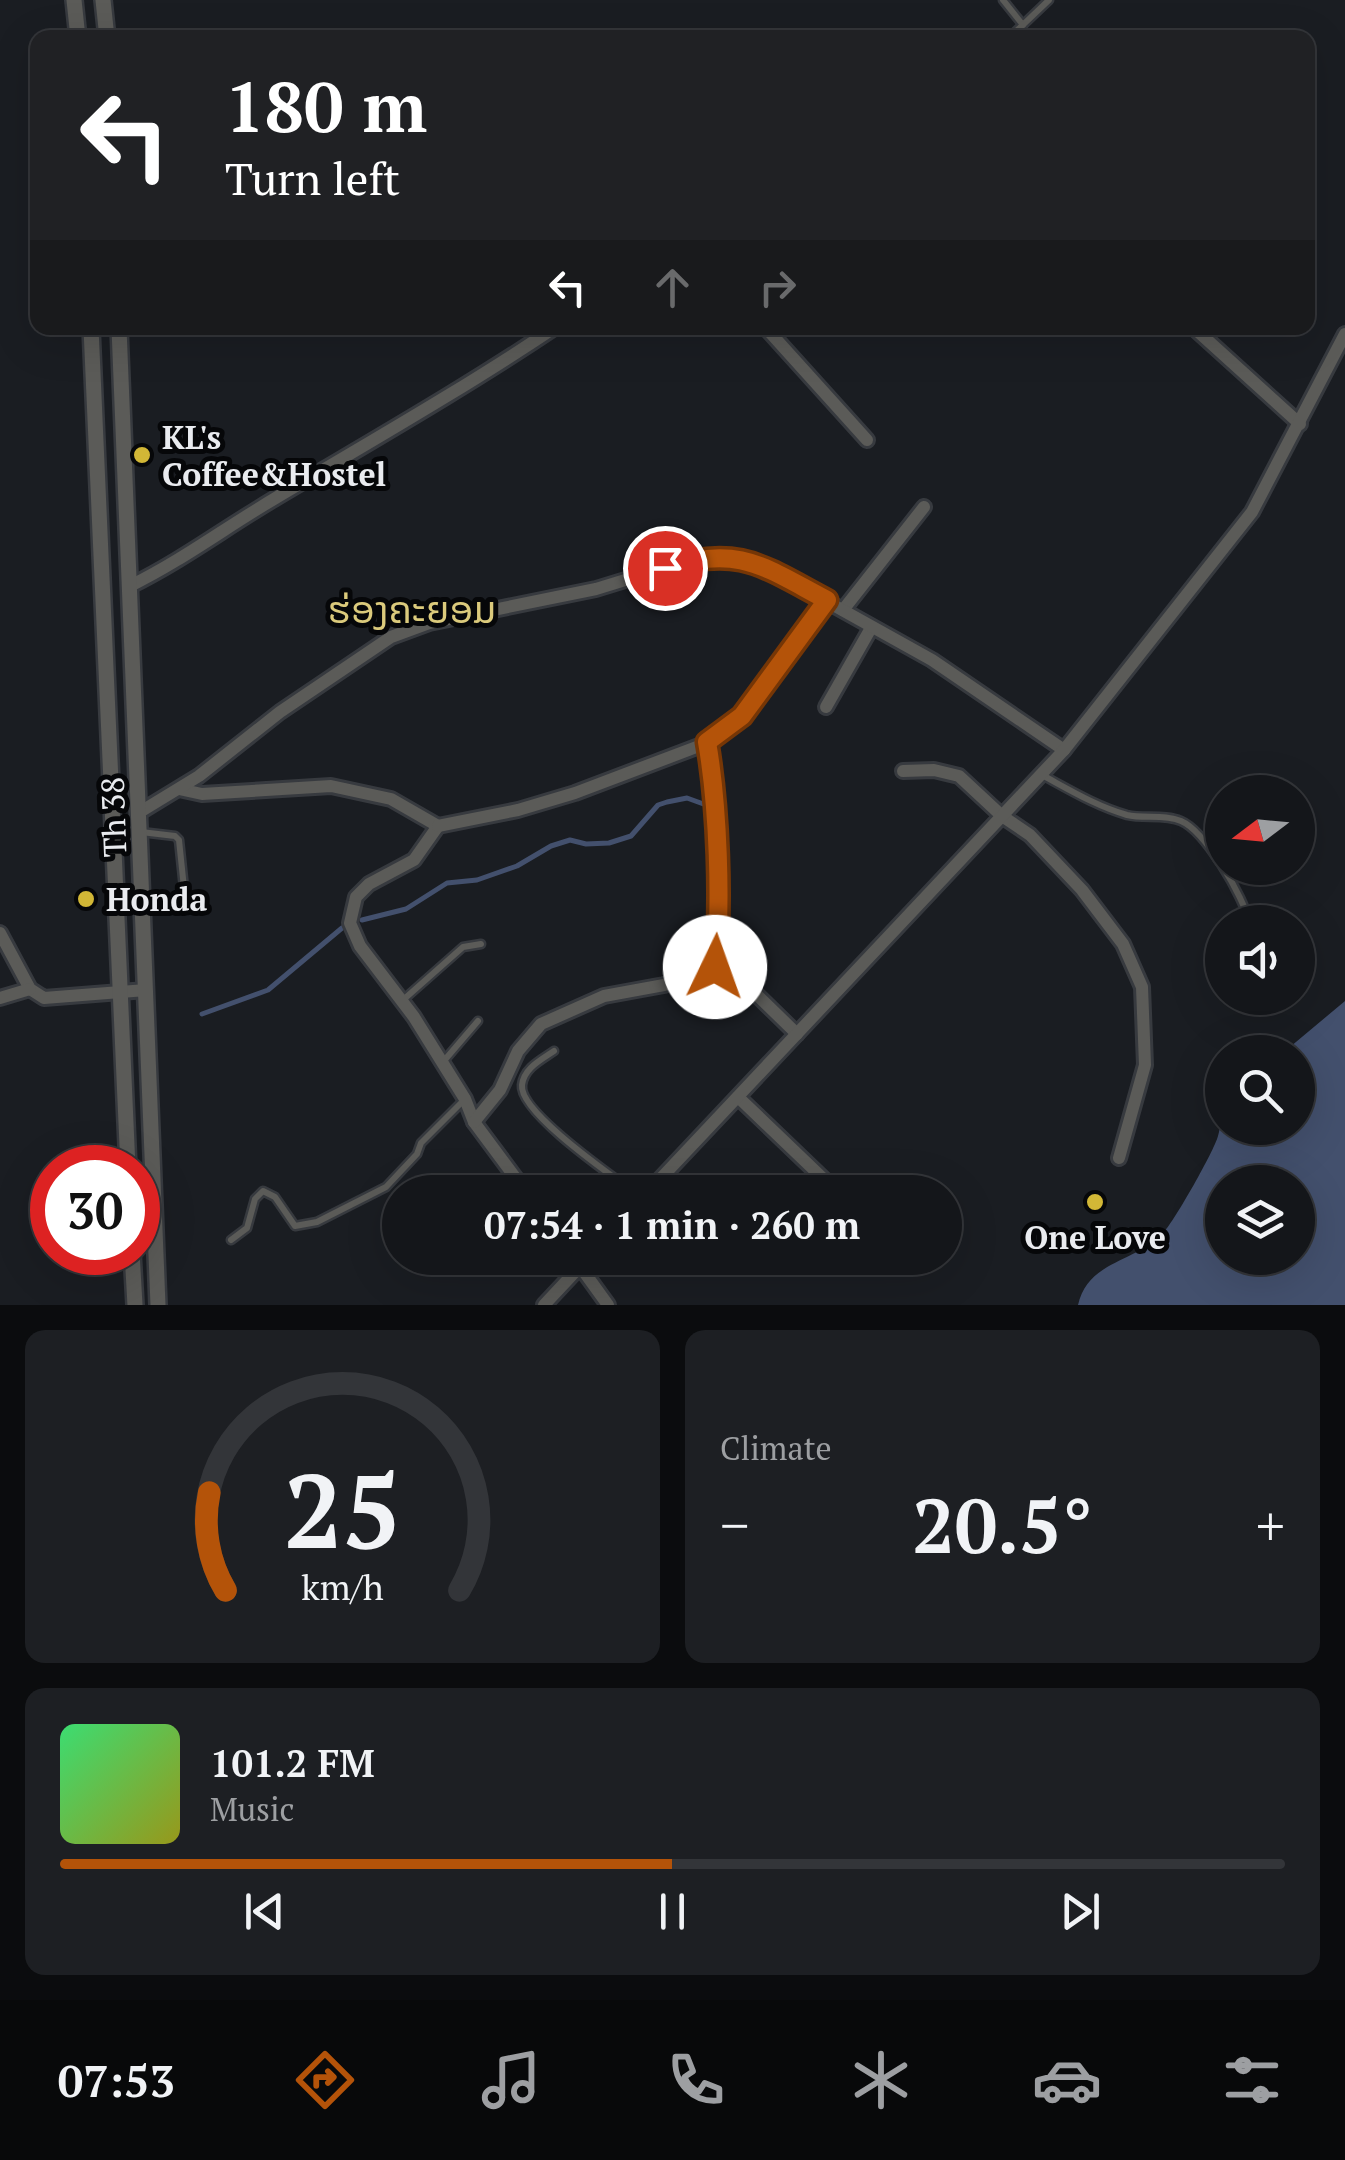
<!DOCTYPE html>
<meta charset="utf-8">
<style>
:root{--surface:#14161a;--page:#1d1f23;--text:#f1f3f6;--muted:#9d9fa2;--line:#333539;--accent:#b45309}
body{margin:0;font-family:"PT Serif","Noto Sans Lao",serif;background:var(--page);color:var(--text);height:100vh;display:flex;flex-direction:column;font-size:38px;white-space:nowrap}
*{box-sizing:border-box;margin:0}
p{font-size:32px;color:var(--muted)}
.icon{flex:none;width:55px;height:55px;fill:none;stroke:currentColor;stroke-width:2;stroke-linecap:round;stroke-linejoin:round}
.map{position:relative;height:1305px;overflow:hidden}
.side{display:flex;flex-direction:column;gap:25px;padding:25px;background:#0b0c0e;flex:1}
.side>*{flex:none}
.guide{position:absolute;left:30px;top:30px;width:1285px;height:305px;border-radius:20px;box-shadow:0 10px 40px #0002,0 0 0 2px var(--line);background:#202124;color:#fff;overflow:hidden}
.needle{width:65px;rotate:254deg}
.buttons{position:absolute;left:1205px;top:775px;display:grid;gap:20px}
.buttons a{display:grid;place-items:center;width:110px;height:110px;border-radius:50%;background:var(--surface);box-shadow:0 10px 40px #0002,0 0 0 2px var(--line);font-size:50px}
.speed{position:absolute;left:30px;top:1145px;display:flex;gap:20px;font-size:50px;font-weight:700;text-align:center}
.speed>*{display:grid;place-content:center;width:130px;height:130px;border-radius:50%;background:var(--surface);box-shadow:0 10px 40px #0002,0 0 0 2px var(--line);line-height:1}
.speed .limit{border:15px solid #d22;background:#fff;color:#111}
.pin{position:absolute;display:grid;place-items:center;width:85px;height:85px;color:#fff;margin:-42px;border:5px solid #fff;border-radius:50%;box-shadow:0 2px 10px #0007}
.me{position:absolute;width:110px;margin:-55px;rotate:3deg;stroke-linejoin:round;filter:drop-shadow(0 0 8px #0008)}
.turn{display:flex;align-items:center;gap:35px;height:210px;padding:0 30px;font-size:45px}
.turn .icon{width:130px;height:130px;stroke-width:2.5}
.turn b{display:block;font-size:70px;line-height:85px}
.lanes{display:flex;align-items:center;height:95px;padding:0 30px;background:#0003;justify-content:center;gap:50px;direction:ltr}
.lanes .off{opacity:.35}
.big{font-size:75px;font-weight:800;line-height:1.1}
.side .widget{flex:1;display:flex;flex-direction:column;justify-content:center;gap:15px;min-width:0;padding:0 35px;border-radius:20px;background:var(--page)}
.side .dial{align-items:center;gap:0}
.dial svg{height:260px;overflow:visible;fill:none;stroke:var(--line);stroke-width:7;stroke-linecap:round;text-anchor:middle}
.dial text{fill:var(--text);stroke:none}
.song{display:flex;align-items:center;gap:30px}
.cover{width:120px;height:120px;border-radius:15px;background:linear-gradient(135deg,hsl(140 70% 55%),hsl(60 70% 35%))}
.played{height:10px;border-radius:5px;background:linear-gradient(90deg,var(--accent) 50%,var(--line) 50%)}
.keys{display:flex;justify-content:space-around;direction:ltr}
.heat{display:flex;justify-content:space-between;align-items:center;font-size:55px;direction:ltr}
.side .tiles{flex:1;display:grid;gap:25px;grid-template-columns:1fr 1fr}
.widget:last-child{grid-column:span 2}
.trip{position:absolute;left:382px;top:1175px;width:580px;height:100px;border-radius:50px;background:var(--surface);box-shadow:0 10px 40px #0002,0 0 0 2px var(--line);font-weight:800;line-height:100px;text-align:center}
.tabs{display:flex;height:160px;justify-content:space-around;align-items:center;background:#08090a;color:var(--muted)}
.tabs .icon{width:70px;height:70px}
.tabs .on{color:var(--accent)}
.tabs b{font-size:45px;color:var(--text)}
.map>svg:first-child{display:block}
.water{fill:#43506d;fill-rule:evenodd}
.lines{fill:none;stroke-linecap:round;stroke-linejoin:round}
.stream{stroke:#43506d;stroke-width:5}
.service-casing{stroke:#373a3f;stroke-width:11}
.minor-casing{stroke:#373a3f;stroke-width:18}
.tertiary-casing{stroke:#373a3f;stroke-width:20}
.service{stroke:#5b5b58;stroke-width:6}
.minor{stroke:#5b5b58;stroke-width:12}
.tertiary{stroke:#5b5b58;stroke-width:15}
.route-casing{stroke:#753606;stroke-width:25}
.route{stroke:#b45309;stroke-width:18}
.poi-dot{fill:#d2b736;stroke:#060709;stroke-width:4}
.labels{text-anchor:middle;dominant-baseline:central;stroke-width:10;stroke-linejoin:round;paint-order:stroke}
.poi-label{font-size:32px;font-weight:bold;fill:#e9ebef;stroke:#060709;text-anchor:start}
.street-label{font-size:32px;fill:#e9ebef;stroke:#060709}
.quarter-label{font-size:38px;fill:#dbca7c;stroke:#060709}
</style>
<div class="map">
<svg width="1345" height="1305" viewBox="0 0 1345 1305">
<rect width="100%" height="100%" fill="#1a1d22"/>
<path class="water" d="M1345 1001V1305H1078C1088 1260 1136 1263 1164 1232 1175 1220 1214 1151 1218 1136 1221 1126 1221 1115 1222 1105V1128H1298V1052H1284ZM1222 1182H1298V1258H1222Z"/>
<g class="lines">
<g class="stream">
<path d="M362 920 406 909 447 883 477 880 517 866 551 846 570 840 586 844 609 843 631 836 658 805 667 802 687 798 709 806"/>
<path d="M202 1014 268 990 342 928"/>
</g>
<defs>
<g id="service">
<path d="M1003 0 1023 25"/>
<path d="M1009 38 1049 0"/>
<path d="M1042 775C1070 790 1096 806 1127 815 1143 819 1165 814 1181 821 1205 831 1244 897 1249 922"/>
<path d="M141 832 175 836 179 840 184 888 179 896 145 903"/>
<path d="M403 1000 463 947 481 944"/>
<path d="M554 1051C541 1060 524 1068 522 1085 519 1112 611 1175 634 1192"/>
<path d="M443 1062 478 1021"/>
<path d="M231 1240 247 1228 255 1199 263 1191 275 1197 295 1226 317 1222 386 1187 417 1154 421 1143 464 1100"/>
</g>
<g id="minor">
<path d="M766 328 867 440"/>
<path d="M1194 328 1300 424"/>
<path d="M130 586C181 561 225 528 274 499 368 443 463 389 554 328"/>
<path d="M843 610 924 507"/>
<path d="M826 707 871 628"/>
<path d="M707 743C718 805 722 904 715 967"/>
<path d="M903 771 934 770 959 776 1002 816 1030 835 1082 890 1123 944 1142 987 1145 1065 1119 1158"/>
<path d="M179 789 202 794 331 786 391 799 438 826 414 860 369 884 356 897 350 923 360 946 414 1017 465 1099 474 1122 526 1192"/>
<path d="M140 812 199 776 280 712 391 637 429 623 596 589 700 557 756 562 932 660 1064 750"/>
<path d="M438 826 518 810 575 793 707 743 743 715 827 600"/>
<path d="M0 933 30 989 44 998 146 990"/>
<path d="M0 998 30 989"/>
<path d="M738 1097 833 1188 845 1192"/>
<path d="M474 1122 500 1090 518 1051 541 1024 604 996 664 985 715 967 726 970 756 994 797 1034"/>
<path d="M648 1192 1064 750 1252 512 1345 334"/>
<path d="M574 1258 608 1305"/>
<path d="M544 1305 588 1258"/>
</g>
<g id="tertiary">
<path d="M74 0 78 38"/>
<path d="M103 0 107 38"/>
<path d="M91 328 128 1168"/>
<path d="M119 328 158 1305"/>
<path d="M132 1252 135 1305"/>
</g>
</defs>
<use href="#service" class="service-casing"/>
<use href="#minor" class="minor-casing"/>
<use href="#tertiary" class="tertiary-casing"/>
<use href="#service" class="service"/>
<use href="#minor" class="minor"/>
<use href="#tertiary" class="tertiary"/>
</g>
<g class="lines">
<defs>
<path id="route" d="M665 568C739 544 764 567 827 600L742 716 707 742C718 805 722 904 715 967"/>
</defs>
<use href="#route" class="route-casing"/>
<use href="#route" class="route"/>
</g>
<g class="poi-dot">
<circle cx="142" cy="455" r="10"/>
<circle cx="86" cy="899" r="10"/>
<circle cx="1095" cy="1202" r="10"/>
</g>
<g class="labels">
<g class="poi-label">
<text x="162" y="437">KL's<tspan x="162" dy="37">Coffee&amp;Hostel</tspan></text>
<text x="106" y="899">Honda</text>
<text x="1095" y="1237" text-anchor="middle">One Love</text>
</g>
<g class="street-label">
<text transform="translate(113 817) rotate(-92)">Th 38</text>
</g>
<g class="quarter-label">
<text x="412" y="609">ຮ່ອງຄະຍອມ</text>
</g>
</g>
</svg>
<div class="buttons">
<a><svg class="needle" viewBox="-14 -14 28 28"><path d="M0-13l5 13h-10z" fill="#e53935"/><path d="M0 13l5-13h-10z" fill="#9d9fa2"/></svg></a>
<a><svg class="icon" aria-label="sound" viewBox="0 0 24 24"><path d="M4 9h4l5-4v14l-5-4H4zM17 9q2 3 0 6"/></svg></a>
<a><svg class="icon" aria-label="search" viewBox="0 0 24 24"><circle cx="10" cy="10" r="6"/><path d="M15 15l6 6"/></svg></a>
<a><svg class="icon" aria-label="layers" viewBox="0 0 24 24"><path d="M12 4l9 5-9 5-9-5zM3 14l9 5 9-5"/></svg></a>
</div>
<div class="speed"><div class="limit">30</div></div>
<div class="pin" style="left:665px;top:568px;background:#d93025"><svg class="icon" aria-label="arrive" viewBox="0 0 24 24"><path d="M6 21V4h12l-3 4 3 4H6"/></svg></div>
<svg class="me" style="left:715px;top:967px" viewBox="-20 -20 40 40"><circle r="19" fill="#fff"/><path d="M0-13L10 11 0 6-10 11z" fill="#b45309"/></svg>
<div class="trip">07:54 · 1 min · 260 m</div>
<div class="guide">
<div class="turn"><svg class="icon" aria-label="left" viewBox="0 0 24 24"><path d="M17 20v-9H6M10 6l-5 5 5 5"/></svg><div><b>180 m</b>Turn left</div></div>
<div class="lanes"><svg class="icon" aria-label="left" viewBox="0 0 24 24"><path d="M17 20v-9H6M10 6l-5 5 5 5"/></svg><svg class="icon off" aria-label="ahead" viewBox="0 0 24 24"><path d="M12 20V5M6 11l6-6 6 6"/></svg><svg class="icon off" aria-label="right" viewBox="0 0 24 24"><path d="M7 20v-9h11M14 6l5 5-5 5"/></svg></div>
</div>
</div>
<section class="side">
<div class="tiles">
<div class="widget dial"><svg viewBox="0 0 100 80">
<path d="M14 69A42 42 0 1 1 86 69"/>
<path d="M14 69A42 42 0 0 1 9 39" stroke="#b45309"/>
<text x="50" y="56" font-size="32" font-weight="700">25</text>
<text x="50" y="72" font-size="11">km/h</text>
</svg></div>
<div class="widget"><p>Climate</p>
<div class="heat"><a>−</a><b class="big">20.5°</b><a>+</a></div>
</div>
<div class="widget">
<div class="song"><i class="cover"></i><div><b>101.2 FM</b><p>Music</p></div></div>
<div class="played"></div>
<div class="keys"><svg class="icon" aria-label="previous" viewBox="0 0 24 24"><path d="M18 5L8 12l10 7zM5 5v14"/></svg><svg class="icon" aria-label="pause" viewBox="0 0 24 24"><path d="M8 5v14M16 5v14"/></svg><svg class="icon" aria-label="next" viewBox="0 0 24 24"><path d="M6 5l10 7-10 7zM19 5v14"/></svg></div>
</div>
</div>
</section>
<nav class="tabs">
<b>07:53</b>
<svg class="icon on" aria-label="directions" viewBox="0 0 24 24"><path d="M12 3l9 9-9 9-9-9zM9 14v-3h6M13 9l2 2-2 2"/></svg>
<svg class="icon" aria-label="music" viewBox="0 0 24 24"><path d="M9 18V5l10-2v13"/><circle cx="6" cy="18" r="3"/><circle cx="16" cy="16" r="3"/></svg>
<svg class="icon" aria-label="phone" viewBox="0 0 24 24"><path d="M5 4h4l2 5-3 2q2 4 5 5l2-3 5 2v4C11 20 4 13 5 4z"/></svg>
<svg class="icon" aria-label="climate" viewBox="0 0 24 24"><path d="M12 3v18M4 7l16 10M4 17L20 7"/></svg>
<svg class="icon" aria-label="car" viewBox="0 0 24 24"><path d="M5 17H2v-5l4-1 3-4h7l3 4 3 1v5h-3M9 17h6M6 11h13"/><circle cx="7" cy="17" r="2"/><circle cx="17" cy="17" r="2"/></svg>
<svg class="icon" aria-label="filters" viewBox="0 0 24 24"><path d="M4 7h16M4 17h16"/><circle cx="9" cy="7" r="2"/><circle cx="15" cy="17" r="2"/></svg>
</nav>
